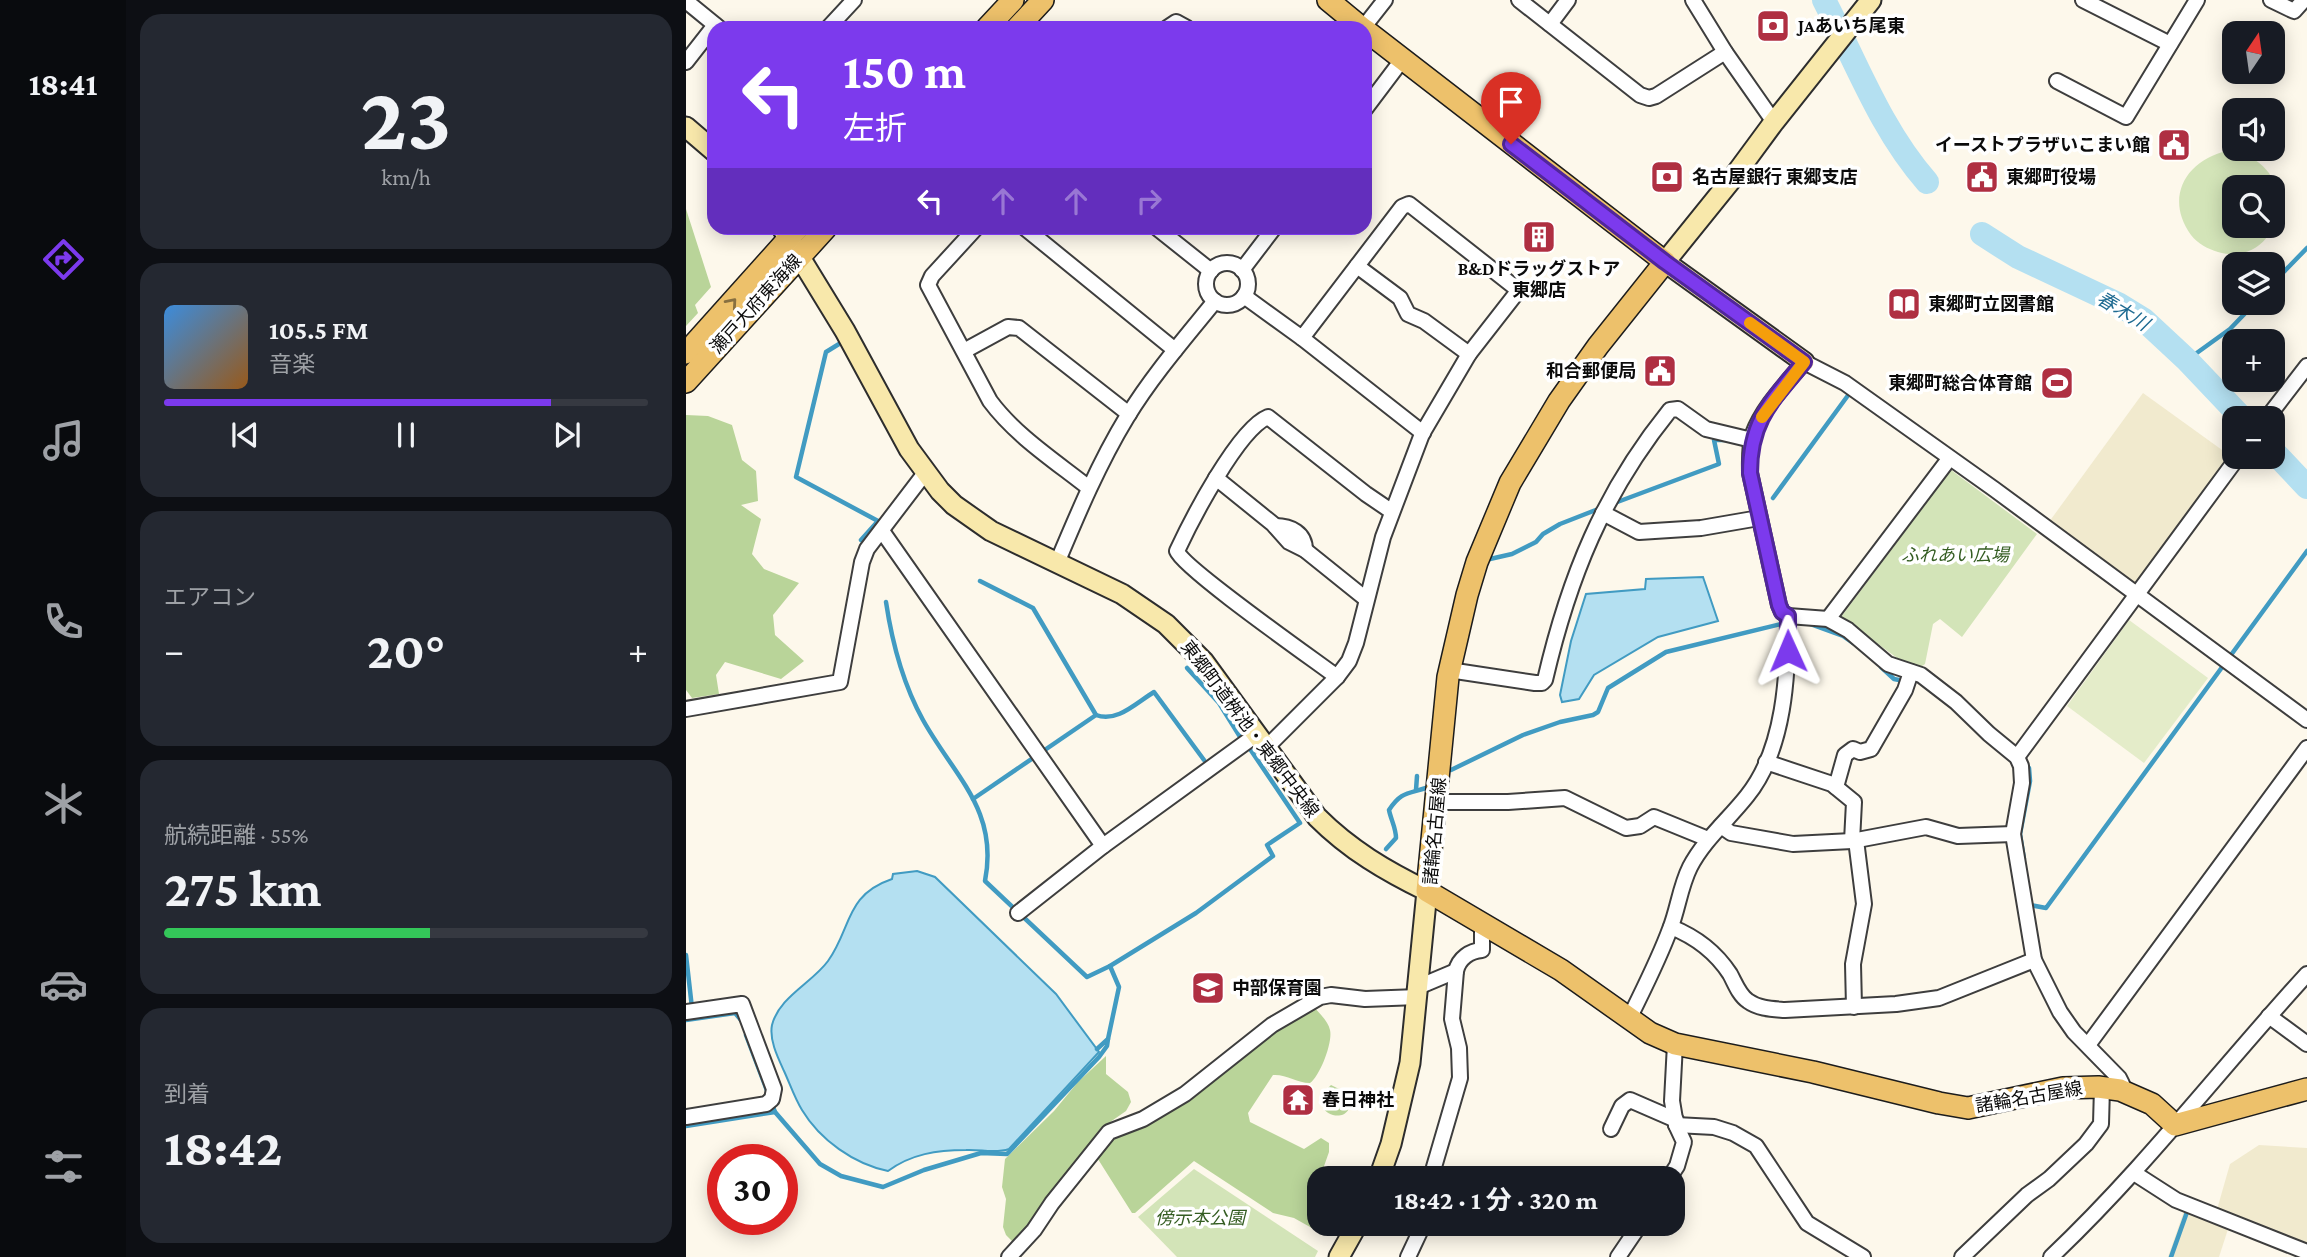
<!DOCTYPE html>
<html lang="ja">
<meta charset="utf-8">
<style>
:root{--surface:#171b24;--page:#242831;--text:#f1f3f6;--muted:#9ea1a6;--line:#363941;--accent:#7c3aed}
body{margin:0;font-family:"Crimson Pro","Noto Sans JP",serif;background:var(--page);color:var(--text);height:100vh;display:flex;flex-direction:column;font-size:26px;white-space:nowrap}
*{box-sizing:border-box;margin:0}
p{font-size:23px;color:var(--muted)}
.icon{flex:none;width:38px;height:38px;fill:none;stroke:currentColor;stroke-width:2;stroke-linecap:round;stroke-linejoin:round}
.map{position:relative;flex:1;overflow:hidden}
.panel{display:flex;flex-direction:column;gap:14px;padding:14px;background:#0d0f14;width:560px}
.panel>*{flex:none}
.guide{position:absolute;left:21px;top:21px;width:665px;height:214px;border-radius:21px;box-shadow:0 4px 18px #0003;background:#7c3aed;color:#fff;overflow:hidden}
.needle{width:46px;rotate:13deg}
.buttons{position:absolute;left:1536px;top:21px;display:grid;gap:14px}
.buttons a{display:grid;place-items:center;width:63px;height:63px;border-radius:14px;background:var(--surface);box-shadow:0 4px 18px #0003;font-size:35px}
.speed{position:absolute;left:21px;top:1144px;display:flex;gap:14px;font-size:35px;font-weight:700;text-align:center}
.speed>*{display:grid;place-content:center;width:91px;height:91px;border-radius:50%;background:var(--surface);box-shadow:0 4px 18px #0003;line-height:1}
.speed .limit{border:10px solid #d22;background:#fff;color:#111}
.pin{position:absolute;display:grid;place-items:center;width:60px;height:60px;color:#fff;margin:-72px -30px;border-radius:50% 50% 50% 0;rotate:-45deg;box-shadow:0 0 7px #0007}
.pin .icon{rotate:45deg}
.me{position:absolute;width:77px;margin:-38px;rotate:359deg;stroke-linejoin:round;filter:drop-shadow(0 0 5px #0008)}
.turn{display:flex;align-items:center;gap:24px;height:147px;padding:0 21px;font-size:32px}
.turn .icon{width:91px;height:91px;stroke-width:2.5}
.turn b{display:block;font-size:49px;line-height:60px}
.lanes{display:flex;align-items:center;height:66px;padding:0 21px;background:#0003;justify-content:center;gap:35px;direction:ltr}
.lanes .off{opacity:.35}
.big{font-size:52px;font-weight:700;line-height:1.1}
.panel .tile{flex:1;display:flex;flex-direction:column;justify-content:center;gap:10px;min-width:0;padding:0 24px;border-radius:21px;background:var(--page)}
.panel .dial{align-items:center;gap:0}
.dial b{font-size:91px;line-height:1}
.song{display:flex;align-items:center;gap:21px}
.cover{width:84px;height:84px;border-radius:10px;background:linear-gradient(135deg,hsl(210 70% 55%),hsl(30 70% 35%))}
.played{height:7px;border-radius:4px;background:linear-gradient(90deg,var(--accent) 80%,var(--line) 80%)}
.keys{display:flex;justify-content:space-around;direction:ltr}
.heat{display:flex;justify-content:space-between;align-items:center;font-size:38px;direction:ltr}
.charge{height:10px;border-radius:5px;background:linear-gradient(90deg,#34c759 55%,var(--line) 0)}
.trip{position:absolute;left:621px;top:1166px;width:378px;height:70px;border-radius:21px;background:var(--surface);box-shadow:0 4px 18px #0003;font-weight:700;line-height:70px;text-align:center}
main{display:flex;flex:1;min-height:0}
.menu{display:flex;flex-direction:column;width:126px;justify-content:space-around;align-items:center;background:#090b0e;color:var(--muted)}
.menu .icon{width:49px;height:49px}
.menu .selected{color:var(--accent)}
.menu b{font-size:32px;color:var(--text)}
.map>svg:first-child{display:block}
.farmland{fill:#f1eace}
.green{fill:#d3e4b8;fill-rule:evenodd}
.forest{fill:#b9d499}
.pitch{fill:#e4ecc9}
.water{fill:#b4e0f1;stroke:#419bc2;stroke-width:2}
.lines{fill:none;stroke-linecap:round;stroke-linejoin:round}
.stream{stroke:#419bc2;stroke-width:4.5}
.river{stroke:#b4e0f1;stroke-width:24}
.street-casing{stroke:#3e3e3e;stroke-width:18}
.secondary-casing{stroke:#2d2d2d;stroke-width:23}
.primary-casing{stroke:#1c1c1c;stroke-width:24}
.street{stroke:#fff;stroke-width:14}
.secondary{stroke:#f8e8ab;stroke-width:19}
.primary{stroke:#edc16b;stroke-width:21}
.oneway{stroke:#876f40}
.route-casing{stroke:#51269a;stroke-width:18}
.route{stroke:#7c3aed;stroke-width:12}
.slow{stroke:#f59e0b;stroke-width:12}
.labels{text-anchor:middle;dominant-baseline:central;stroke-width:7;stroke-linejoin:round;paint-order:stroke}
.poi-label{font-size:18px;font-weight:bold;fill:#0b0b0b;stroke:#fff;text-anchor:start}
.street-label{font-size:18px;fill:#0b0b0b;stroke:#fff}
.park-label{font-size:18px;font-style:italic;fill:#345d22;stroke:#fff}
.water-label{font-size:19px;font-style:italic;fill:#1f6b92;stroke:#fff}
</style>
<main>
<nav class="menu">
<b>18:41</b>
<svg class="icon selected" aria-label="directions" viewBox="0 0 24 24"><path d="M12 3l9 9-9 9-9-9zM9 14v-3h6M13 9l2 2-2 2"/></svg>
<svg class="icon" aria-label="music" viewBox="0 0 24 24"><path d="M9 18V5l10-2v13"/><circle cx="6" cy="18" r="3"/><circle cx="16" cy="16" r="3"/></svg>
<svg class="icon" aria-label="phone" viewBox="0 0 24 24"><path d="M5 4h4l2 5-3 2q2 4 5 5l2-3 5 2v4C11 20 4 13 5 4z"/></svg>
<svg class="icon" aria-label="climate" viewBox="0 0 24 24"><path d="M12 3v18M4 7l16 10M4 17L20 7"/></svg>
<svg class="icon" aria-label="car" viewBox="0 0 24 24"><path d="M5 17H2v-5l4-1 3-4h7l3 4 3 1v5h-3M9 17h6M6 11h13"/><circle cx="7" cy="17" r="2"/><circle cx="17" cy="17" r="2"/></svg>
<svg class="icon" aria-label="filters" viewBox="0 0 24 24"><path d="M4 7h16M4 17h16"/><circle cx="9" cy="7" r="2"/><circle cx="15" cy="17" r="2"/></svg>
</nav>
<section class="panel">
<div class="tile dial"><b>23</b><p>km/h</p></div>
<div class="tile">
<div class="song"><i class="cover"></i><div><b>105.5 FM</b><p>音楽</p></div></div>
<div class="played"></div>
<div class="keys"><svg class="icon" aria-label="previous" viewBox="0 0 24 24"><path d="M18 5L8 12l10 7zM5 5v14"/></svg><svg class="icon" aria-label="pause" viewBox="0 0 24 24"><path d="M8 5v14M16 5v14"/></svg><svg class="icon" aria-label="next" viewBox="0 0 24 24"><path d="M6 5l10 7-10 7zM19 5v14"/></svg></div>
</div>
<div class="tile"><p>エアコン</p>
<div class="heat"><a>−</a><b class="big">20°</b><a>+</a></div>
</div>
<div class="tile"><p>航続距離 · 55%</p><b class="big">275 km</b><div class="charge"></div></div>
<div class="tile"><p>到着</p><b class="big">18:42</b></div>
</section>
<div class="map">
<svg width="1621" height="1257" viewBox="0 0 1621 1257">
<rect width="100%" height="100%" fill="#fdf8eb"/>
<g class="farmland">
<path d="M1457 393 1543 455 1449 584 1363 522Z"/>
<path d="M1573 1145 1621 1148V1246L1530 1213 1544 1164Z"/>
<path d="M1499 1208 1543 1226 1533 1257H1482Z"/>
</g>
<g class="green">
<path d="M1541 151C1621 159 1599 271 1532 252 1522 249 1512 244 1505 235 1478 198 1500 160 1541 151ZM1549 187H1587V226H1549Z"/>
<path d="M1265 470 1351 534 1276 637 1254 619 1247 624 1239 664 1229 671 1155 617Z"/>
<path d="M508 1169 632 1251 629 1257H491L452 1217Z"/>
</g>
<g class="forest">
<path d="M0 209 25 287 9 305 12 313 0 326Z"/>
<path d="M0 415 22 416 46 425 56 460 70 471 72 501 55 505 75 519 66 554 78 569 113 583 87 615 89 635 118 661 95 679 39 662 30 675 33 694 6 698 0 690Z"/>
<path d="M627 1006C633 1013 642 1021 644 1030 647 1042 634 1076 624 1083 611 1083 600 1074 587 1075L562 1113 564 1122 618 1149 635 1138 643 1143V1152L637 1169 647 1178H634V1223H648L643 1234 633 1232 608 1218 587 1213 508 1161 449 1213H446L410 1156 427 1136Z"/>
<path d="M420 1056V1074L442 1092 445 1102 440 1111 414 1129 338 1234 332 1240 326 1241 320 1235 317 1227 320 1199 316 1187 319 1159 368 1111 392 1082Z"/>
<path d="M645 1085 663 1094C673 1132 613 1114 645 1085Z"/>
</g>
<path class="pitch" d="M1443 620 1522 678 1458 763 1381 706Z"/>
<g class="water">
<path d="M1017 577 1032 621 972 637 908 675 893 699 876 702 874 695 885 641 900 594 959 589 960 579Z"/>
<path d="M231 871 249 877 370 994 413 1052 323 1149C309 1154 294 1149 280 1150 251 1150 225 1154 202 1171 168 1164 134 1140 116 1110 109 1099 104 1084 98 1071 92 1058 83 1040 86 1025 93 997 126 983 142 961 166 927 159 895 206 879L207 874Z"/>
</g>
<g class="lines">
<g class="stream">
<path d="M1587 283 1621 248"/>
<path d="M153 344 140 352 110 477 192 521 175 540"/>
<path d="M1501 360 1544 329 1569 303"/>
<path d="M1087 498 1163 394"/>
<path d="M926 504 1033 464 1028 440H1042"/>
<path d="M804 559 826 554 850 542 857 534 874 524 915 508"/>
<path d="M294 581 347 608 410 715C431 723 450 703 468 692L518 760"/>
<path d="M200 602C206 642 217 684 237 720 268 776 313 810 299 881L401 977 424 966"/>
<path d="M1124 624 1157 636 1167 643"/>
<path d="M1195 667 1208 679 1218 681"/>
<path d="M501 668 533 703 556 740"/>
<path d="M765 770 837 735 874 722 907 715 912 712 922 688 980 652 1095 624"/>
<path d="M730 790 731 776"/>
<path d="M287 799 410 715"/>
<path d="M700 849 710 838C710 828 705 820 703 810 715 792 721 794 740 788"/>
<path d="M1338 859 1334 834 1344 781 1343 768"/>
<path d="M1344 903V905L1360 908 1621 551"/>
<path d="M0 955 6 1008"/>
<path d="M0 1020 49 1013 55 1020"/>
<path d="M60 1035 83 1096"/>
<path d="M411 1049 422 1039 433 987 424 966 510 913 587 856 581 845 614 823 562 746"/>
<path d="M86 1104 89 1112 134 1164 155 1176 197 1187 238 1170 295 1153 321 1154 413 1057 421 1046 422 1039"/>
<path d="M0 1126 89 1112"/>
<path d="M1485 1257 1501 1212"/>
</g>
<g class="river">
<path d="M1138 0C1170 62 1195 130 1241 182"/>
<path d="M1296 234 1332 257 1432 304 1458 320 1501 360 1556 418"/>
<path d="M1587 451 1621 487"/>
</g>
<defs>
<g id="street">
<path d="M833 0 954 95 963 98 970 96 1039 52"/>
<path d="M1007 0 1039 52 1088 122"/>
<path d="M1397 0 1484 44"/>
<path d="M1585 0 1608 11 1618 0"/>
<path d="M0 1 33 28"/>
<path d="M864 24 882 0"/>
<path d="M142 28 168 0"/>
<path d="M481 28 490 22 501 28"/>
<path d="M677 28 699 0"/>
<path d="M0 62 29 25"/>
<path d="M1371 81 1440 117 1511 0"/>
<path d="M679 109 716 60"/>
<path d="M290 228 246 276 242 285 304 401C330 436 369 461 403 488"/>
<path d="M339 228 489 350"/>
<path d="M471 228 525 271"/>
<circle cx="541" cy="284" r="21"/>
<path d="M671 266 714 298 722 314 738 321 783 354"/>
<path d="M556 270 588 228"/>
<path d="M558 296 616 338 716 207 723 204 831 289 829 295 783 354 736 434 697 537 670 643 663 661 651 677 580 748"/>
<path d="M616 338 737 433"/>
<path d="M278 351 322 327 333 328 443 414"/>
<path d="M1581 418 1621 366"/>
<path d="M530 478 587 524 603 542 619 550 680 599"/>
<path d="M917 513 953 532 1015 528 1073 518"/>
<path d="M589 526C605 526 619 533 619 550"/>
<path d="M196 531 417 846"/>
<path d="M371 563C392 513 413 463 441 417 466 376 499 338 529 301"/>
<path d="M1102 616 1142 619 1162 630 1202 664 1235 675 1270 702 1303 734 1331 757 1335 766 1336 783 1327 834 1348 960 1374 1012 1388 1032 1433 1078 1436 1084 1434 1090"/>
<path d="M1142 619 1263 459"/>
<path d="M763 670 849 683H856L859 680C883 577 917 493 984 410L992 409 1020 429 1066 440"/>
<path d="M651 677C627 659 497 568 491 551 505 521 552 429 582 417L680 494 705 511"/>
<path d="M0 709 154 682 176 562 181 549 239 473"/>
<path d="M1331 757 1552 457"/>
<path d="M1080 762 1146 784 1168 802 1166 841"/>
<path d="M1150 787 1159 755 1167 749 1174 752 1185 749 1219 690 1225 672"/>
<path d="M751 802H822L879 798 940 828 954 826 968 817 1022 839"/>
<path d="M1035 826 1045 833 1107 844 1166 841 1240 827 1272 836 1327 834"/>
<path d="M332 913 417 846 570 735"/>
<path d="M985 927C1010 937 1029 951 1044 974 1049 983 1053 995 1062 1001 1073 1009 1087 1009 1099 1010L1210 1004 1253 998 1348 960"/>
<path d="M732 987 770 971"/>
<path d="M1168 1007 1167 964 1178 904 1170 840"/>
<path d="M0 1012 56 1004 88 1089 86 1099 80 1104 0 1117"/>
<path d="M1583 1016 1621 1044"/>
<path d="M944 1017C958 988 973 959 984 929 992 909 994 887 1004 867 1018 840 1042 820 1061 796 1099 749 1102 674 1102 616L1096 612 1093 605 1064 473C1064 460 1063 447 1067 434 1077 407 1100 384 1118 362L1159 383 1308 489 1621 720"/>
<path d="M1402 1045 1621 748"/>
<path d="M990 1125 1028 1127 1047 1133 1070 1146 1121 1223 1177 1257"/>
<path d="M925 1129 936 1106 944 1100 990 1120"/>
<path d="M1448 1173 1490 1200 1621 1252"/>
<path d="M747 1178 748 1167 774 1078 773 1048 766 1019 770 971C773 958 784 951 796 950V924"/>
<path d="M983 1178 991 1166 998 1142 990 1125 986 1101 989 1044"/>
<path d="M323 1257 348 1230 366 1203 423 1132 457 1119 499 1094 586 1025 634 997 645 995 679 999 732 997"/>
<path d="M722 1257 738 1223"/>
<path d="M932 1257 955 1223"/>
<path d="M1276 1257 1341 1195 1363 1179 1400 1144 1415 1124 1416 1087"/>
<path d="M1365 1257C1458 1169 1535 1068 1621 974"/>
</g>
<g id="secondary">
<path d="M0 127 28 151"/>
<path d="M96 228 159 331 223 449 254 491 268 505 305 531 436 594 480 624 518 662 631 817C664 850 700 871 741 891L724 1063 705 1144 693 1178"/>
<path d="M1118 362 979 262 1046 179 1088 122 1185 0"/>
<path d="M653 1257 672 1223"/>
</g>
<g id="primary">
<path d="M642 0 676 28"/>
<path d="M301 28 327 0"/>
<path d="M331 28 357 0"/>
<path d="M679 30 979 262 912 346 873 401 824 483 791 562 781 595 762 677 741 891 875 970 964 1033 989 1044 1127 1072 1253 1103 1282 1108 1377 1088 1412 1087 1434 1090 1466 1104 1489 1125 1621 1089"/>
<path d="M0 353 112 228"/>
<path d="M0 382 140 228"/>
</g>
</defs>
<use href="#street" class="street-casing"/>
<use href="#secondary" class="secondary-casing"/>
<use href="#primary" class="primary-casing"/>
<use href="#street" class="street"/>
<use href="#secondary" class="secondary"/>
<use href="#primary" class="primary"/>
</g>
<defs><path id="oneway-chevron" d="M-2-3.5L2.5 0L-2 3.5" fill="none" stroke-width="1.6" stroke-linecap="round" stroke-linejoin="round" transform="scale(1.75)"/></defs>
<use class="oneway" href="#oneway-chevron" transform="translate(46 303) rotate(-49)"/>
<g class="lines">
<defs>
<path id="route" d="M825 144 979 262 1118 362C1086 401 1064 420 1064 473L1093 605 1096 612 1102 616V651"/>
</defs>
<use href="#route" class="route-casing"/>
<use href="#route" class="route"/>
<path class="slow" d="M1064 323 1118 362 1076 417"/>
</g>
<defs>
<symbol id="bank-square" viewBox="-11 -11 22 22"><rect x="-9" y="-9" width="18" height="18" rx="4" fill="#af2f42" stroke="#fff"/><path d="M-6-4H6V4H-6ZM0-2.3a2.3 2.3 0 1 0 0 4.6a2.3 2.3 0 1 0 0-4.6Z" fill="#fff"/></symbol>
<symbol id="civic-square" viewBox="-11 -11 22 22"><rect x="-9" y="-9" width="18" height="18" rx="4" fill="#af2f42" stroke="#fff"/><path d="M-.6-6.5H3V-4.5H.6V-3L4-1V1h2V6H-6V1h2V-1L-.6-3ZM-1.2 2.5V6h2.4V2.5Z" fill="#fff"/></symbol>
<symbol id="building-square" viewBox="-11 -11 22 22"><rect x="-9" y="-9" width="18" height="18" rx="4" fill="#af2f42" stroke="#fff"/><path d="M-4-6H4V6H1V3H-1V6H-4ZM-2.5-4.3h1.7v1.8h-1.7ZM.8-4.3h1.7v1.8H.8ZM-2.5-1h1.7V.8h-1.7ZM.8-1h1.7V.8H.8Z" fill="#fff"/></symbol>
<symbol id="library-square" viewBox="-11 -11 22 22"><rect x="-9" y="-9" width="18" height="18" rx="4" fill="#af2f42" stroke="#fff"/><path d="M-6-4Q-3-5.5-.7-3.5V5Q-3 3-6 4ZM6-4Q3-5.5 .7-3.5V5Q3 3 6 4Z" fill="#fff"/></symbol>
<symbol id="stadium-square" viewBox="-11 -11 22 22"><rect x="-9" y="-9" width="18" height="18" rx="4" fill="#af2f42" stroke="#fff"/><path d="M0-5a6.5 5 0 1 0 0 10a6.5 5 0 1 0 0-10ZM-3.5-1.8h7v3.6h-7Z" fill="#fff"/></symbol>
<symbol id="school-square" viewBox="-11 -11 22 22"><rect x="-9" y="-9" width="18" height="18" rx="4" fill="#af2f42" stroke="#fff"/><path d="M0-5L7-2L0 1L-7-2ZM-4 1L0 2.5L4 1V4Q0 6-4 4Z" fill="#fff"/></symbol>
<symbol id="temple-square" viewBox="-11 -11 22 22"><rect x="-9" y="-9" width="18" height="18" rx="4" fill="#af2f42" stroke="#fff"/><path d="M0-6L5-2H3V0L6.5 2.5H4V6H1.5V3h-3V6H-4V2.5H-6.5L-3 0V-2H-5Z" fill="#fff"/></symbol>
</defs>
<g fill-rule="evenodd">
<use href="#bank-square" x="1068" y="7" width="38" height="38"/>
<use href="#civic-square" x="1469" y="126" width="38" height="38"/>
<use href="#bank-square" x="962" y="158" width="38" height="38"/>
<use href="#civic-square" x="1277" y="158" width="38" height="38"/>
<use href="#building-square" x="834" y="218" width="38" height="38"/>
<use href="#library-square" x="1199" y="285" width="38" height="38"/>
<use href="#civic-square" x="955" y="352" width="38" height="38"/>
<use href="#stadium-square" x="1352" y="364" width="38" height="38"/>
<use href="#school-square" x="503" y="969" width="38" height="38"/>
<use href="#temple-square" x="593" y="1081" width="38" height="38"/>
</g>
<g class="labels">
<g class="poi-label">
<text x="1112" y="26">JAあいち尾東</text>
<text x="1464" y="145" text-anchor="end">イーストプラザいこまい館</text>
<text x="1006" y="177">名古屋銀行 東郷支店</text>
<text x="1320" y="177">東郷町役場</text>
<text x="853" y="269" text-anchor="middle">B&amp;Dドラッグストア<tspan x="853" dy="21">東郷店</tspan></text>
<text x="1242" y="304">東郷町立図書館</text>
<text x="950" y="371" text-anchor="end">和合郵便局</text>
<text x="1346" y="383" text-anchor="end">東郷町総合体育館</text>
<text x="546" y="988">中部保育園</text>
<text x="636" y="1100">春日神社</text>
</g>
<g class="street-label">
<text transform="translate(70 304) rotate(-48)">瀬戸大府東海線</text>
<text transform="translate(564 729) rotate(53)">東郷町道桝池・東郷中央線</text>
<text transform="translate(749 831) rotate(-85)">諸輪名古屋線</text>
<text transform="translate(1343 1097) rotate(-10)">諸輪名古屋線</text>
</g>
<g class="park-label">
<text x="1269" y="555">ふれあい広場</text>
<text x="514" y="1218">傍示本公園</text>
</g>
<g class="water-label">
<text transform="translate(1437 311) rotate(31)">春木川</text>
</g>
</g>
</svg>
<div class="buttons">
<a><svg class="needle" viewBox="-14 -14 28 28"><path d="M0-13l5 13h-10z" fill="#e53935"/><path d="M0 13l5-13h-10z" fill="#9ea1a6"/></svg></a>
<a><svg class="icon" aria-label="sound" viewBox="0 0 24 24"><path d="M4 9h4l5-4v14l-5-4H4zM17 9q2 3 0 6"/></svg></a>
<a><svg class="icon" aria-label="search" viewBox="0 0 24 24"><circle cx="10" cy="10" r="6"/><path d="M15 15l6 6"/></svg></a>
<a><svg class="icon" aria-label="layers" viewBox="0 0 24 24"><path d="M12 4l9 5-9 5-9-5zM3 14l9 5 9-5"/></svg></a>
<a>+</a>
<a>−</a>
</div>
<div class="speed"><div class="limit">30</div></div>
<div class="pin" style="left:825px;top:144px;background:#d93025"><svg class="icon" aria-label="arrive" viewBox="0 0 24 24"><path d="M6 21V4h12l-3 4 3 4H6"/></svg></div>
<svg class="me" style="left:1102px;top:651px" viewBox="-20 -20 40 40"><path d="M0-17L14 15 0 8-14 15z" fill="#7c3aed" stroke="#fff" stroke-width="4"/></svg>
<div class="trip">18:42 · 1 分 · 320 m</div>
<div class="guide">
<div class="turn"><svg class="icon" aria-label="left" viewBox="0 0 24 24"><path d="M17 20v-9H6M10 6l-5 5 5 5"/></svg><div><b>150 m</b>左折</div></div>
<div class="lanes"><svg class="icon" aria-label="left" viewBox="0 0 24 24"><path d="M17 20v-9H6M10 6l-5 5 5 5"/></svg><svg class="icon off" aria-label="ahead" viewBox="0 0 24 24"><path d="M12 20V5M6 11l6-6 6 6"/></svg><svg class="icon off" aria-label="ahead" viewBox="0 0 24 24"><path d="M12 20V5M6 11l6-6 6 6"/></svg><svg class="icon off" aria-label="right" viewBox="0 0 24 24"><path d="M7 20v-9h11M14 6l5 5-5 5"/></svg></div>
</div>
</div>
</main>
